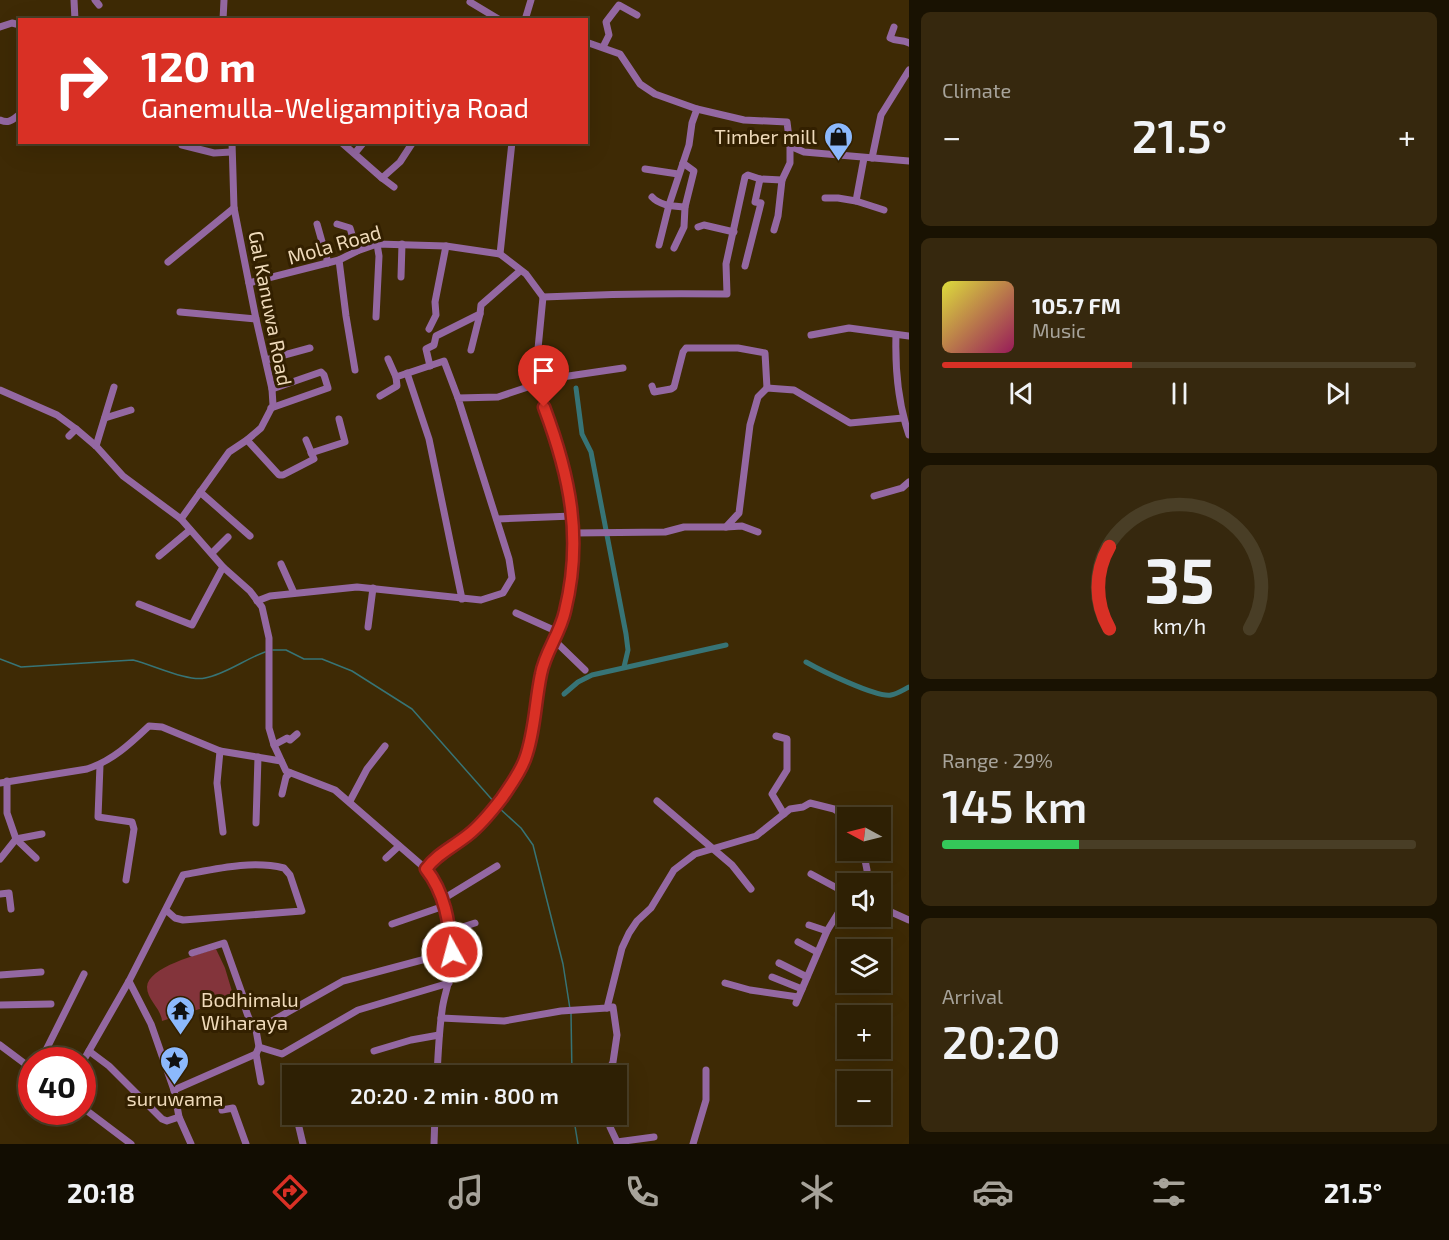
<!DOCTYPE html>
<meta charset="utf-8">
<style>
:root{--surface:#2e2004;--page:#36280e;--text:#f1f3f6;--muted:#a7a39a;--line:#493e26;--accent:#d93025}
body{margin:0;font-family:"Exo 2",sans-serif;background:var(--page);color:var(--text);height:100vh;display:flex;flex-direction:column;font-size:22px;white-space:nowrap}
*{box-sizing:border-box;margin:0}
p{font-size:20px;color:var(--muted)}
.icon{flex:none;width:33px;height:33px;fill:none;stroke:currentColor;stroke-width:2;stroke-linecap:round;stroke-linejoin:round}
.map{position:relative;flex:1;overflow:hidden}
.drawer{display:flex;flex-direction:column;gap:12px;padding:12px;background:#191202;width:540px}
.drawer>*{flex:none}
.hud{position:absolute;left:18px;top:18px;width:570px;height:126px;border-radius:0px;box-shadow:0 6px 24px #0002,0 0 0 2px var(--line);background:#d93025;color:#fff;overflow:hidden}
.needle{width:39px;rotate:277deg}
.buttons{position:absolute;left:837px;top:807px;display:grid;gap:12px}
.buttons a{display:grid;place-items:center;width:54px;height:54px;border-radius:0px;background:var(--surface);box-shadow:0 6px 24px #0002,0 0 0 2px var(--line);font-size:30px}
.speed{position:absolute;left:18px;top:1047px;display:flex;gap:12px;font-size:30px;font-weight:700;text-align:center}
.speed>*{display:grid;place-content:center;width:78px;height:78px;border-radius:50%;background:var(--surface);box-shadow:0 6px 24px #0002,0 0 0 2px var(--line);line-height:1}
.speed .limit{border:9px solid #d22;background:#fff;color:#111}
.pin{position:absolute;display:grid;place-items:center;width:51px;height:51px;color:#fff;margin:-62px -26px;border-radius:50% 50% 50% 0;rotate:-45deg;box-shadow:0 0 6px #0007}
.pin .icon{rotate:45deg}
.me{position:absolute;width:66px;margin:-33px;rotate:353deg;stroke-linejoin:round;filter:drop-shadow(0 0 4px #0008)}
.turn{display:flex;align-items:center;gap:21px;height:126px;padding:0 24px;font-size:27px}
.turn .icon{width:78px;height:78px;stroke-width:2.5}
.turn b{display:block;font-size:42px;line-height:51px}
.big{font-size:45px;font-weight:600;line-height:1.1}
.drawer .tile{flex:1;display:flex;flex-direction:column;justify-content:center;gap:9px;min-width:0;padding:0 21px;border-radius:9px;background:var(--page)}
.drawer .dial{align-items:center;gap:0}
.dial svg{height:156px;overflow:visible;fill:none;stroke:var(--line);stroke-width:7;stroke-linecap:round;text-anchor:middle}
.dial text{fill:var(--text);stroke:none}
.song{display:flex;align-items:center;gap:18px}
.cover{width:72px;height:72px;border-radius:9px;background:linear-gradient(135deg,hsl(60 70% 55%),hsl(330 70% 35%))}
.played{height:6px;border-radius:3px;background:linear-gradient(90deg,var(--accent) 40%,var(--line) 40%)}
.keys{display:flex;justify-content:space-around;direction:ltr}
.heat{display:flex;justify-content:space-between;align-items:center;font-size:33px;direction:ltr}
.charge{height:9px;border-radius:4px;background:linear-gradient(90deg,#34c759 29%,var(--line) 0)}
.trip{position:absolute;left:282px;top:1065px;width:345px;height:60px;border-radius:0px;background:var(--surface);box-shadow:0 6px 24px #0002,0 0 0 2px var(--line);font-weight:600;line-height:60px;text-align:center}
.dock{display:flex;height:96px;justify-content:space-around;align-items:center;background:#120d02;color:var(--muted)}
.dock .icon{width:42px;height:42px}
.dock .current{color:var(--accent)}
.dock b{font-size:27px;color:var(--text)}
main{display:flex;flex:1;min-height:0}
.map>svg:first-child{display:block}
.green{fill:#83343b}
.lines{fill:none;stroke-linecap:round;stroke-linejoin:round}
.stream{stroke:#377476;stroke-width:1.5}
.canal{stroke:#377476;stroke-width:5}
.minor{stroke:#9468a2;stroke-width:7}
.route-casing{stroke:#8d1f18;stroke-width:15}
.route{stroke:#d93025;stroke-width:10}
.labels{text-anchor:middle;dominant-baseline:central;stroke-width:6;stroke-linejoin:round;paint-order:stroke}
.poi-label{font-size:20px;fill:#efdaba;stroke:#332000;text-anchor:end}
.street-label{font-size:20px;fill:#efdaba;stroke:#332000}
</style>
<main>
<div class="map">
<svg width="909" height="1144" viewBox="0 0 909 1144">
<rect width="100%" height="100%" fill="#3e2a05"/>
<path class="green" d="M216 949 225 968 234 998 162 1021C161 1008 147 1000 147 987 148 967 199 954 216 949Z"/>
<g class="lines">
<g class="stream">
<path d="M273 650H286L304 659H322L352 671 412 709 495 803"/>
<path d="M0 659 21 667 133 660C153 665 188 682 205 678 226 674 245 659 265 652"/>
<path d="M498 807 521 828 533 845 563 964 570 1009"/>
<path d="M571 1013 572 1076"/>
<path d="M573 1114 578 1144"/>
</g>
<g class="canal">
<path d="M576 388 582 434 591 452 626 634 628 650 624 667"/>
<path d="M806 662C820 670 877 698 891 695 897 694 903 690 909 687"/>
<path d="M564 694 578 682 592 675 726 645"/>
</g>
<g class="minor">
<path d="M74 0 75 20"/>
<path d="M95 0 99 5"/>
<path d="M470 2 500 20"/>
<path d="M223 20 224 0"/>
<path d="M525 20 531 0"/>
<path d="M0 27 12 23 20 25"/>
<path d="M894 27 890 38C897 42 902 39 909 43"/>
<path d="M586 42 620 54 640 84 655 94 697 109 744 120 787 122 790 146 804 152 909 161"/>
<path d="M603 47 609 35 606 22 619 5 637 15"/>
<path d="M0 120C9 124 12 120 20 114"/>
<path d="M341 142 382 178 400 162 413 142"/>
<path d="M182 145 214 153 231 152"/>
<path d="M355 153 364 142"/>
<path d="M864 158 856 201 884 210"/>
<path d="M872 158 881 115 909 70"/>
<path d="M645 169 678 174"/>
<path d="M382 178 394 187"/>
<path d="M652 197C660 206 674 206 685 207L694 171 683 163"/>
<path d="M825 198H838L856 201"/>
<path d="M317 224 328 263"/>
<path d="M337 224 350 228 357 251"/>
<path d="M698 227 704 225 734 232"/>
<path d="M774 230 778 216 782 180"/>
<path d="M659 245 669 205 689 145 692 123 697 109"/>
<path d="M674 248 684 227 685 207"/>
<path d="M339 260 346 316 355 370"/>
<path d="M168 262 234 208"/>
<path d="M745 266 761 203 755 202 760 179"/>
<path d="M401 277 402 244"/>
<path d="M249 283 339 260 357 251 377 244 446 246 500 254"/>
<path d="M543 297C605 294 666 293 727 294L726 264 745 177 748 175 760 179 782 180 790 163V146"/>
<path d="M180 312 256 319"/>
<path d="M376 317 379 256 377 244"/>
<path d="M429 329 436 315 435 302 446 246"/>
<path d="M811 335 849 328 909 336"/>
<path d="M896 335C895 369 898 403 909 435"/>
<path d="M471 350 480 314"/>
<path d="M388 359 396 377"/>
<path d="M266 360 310 348"/>
<path d="M430 366 426 349 434 345 436 336 480 314 481 305 520 271"/>
<path d="M407 373 429 439 462 599"/>
<path d="M652 386 654 392 671 389 674 387 683 352 686 348H738L765 353 767 388"/>
<path d="M0 390 57 415 76 429 96 446 123 476 181 519 223 567 250 591 262 607 269 638V728L274 745 286 771 335 790 426 869"/>
<path d="M380 396 397 386 396 377 444 361 458 398"/>
<path d="M271 408 328 388 324 375 321 372 272 389"/>
<path d="M105 418 131 410"/>
<path d="M69 436 76 429"/>
<path d="M247 440 279 475H283L314 459 306 440"/>
<path d="M96 446 114 387"/>
<path d="M311 453 345 442 339 419"/>
<path d="M200 492 250 536"/>
<path d="M874 496 902 488 909 482"/>
<path d="M181 519 229 452 247 440 261 428 273 405 272 389 256 319 234 208 232 142"/>
<path d="M497 519 573 516"/>
<path d="M726 527 742 526 758 532"/>
<path d="M574 533 665 532 684 527H726L739 513 750 425 758 397 767 388 794 390 850 423 903 418"/>
<path d="M212 553 228 537"/>
<path d="M159 556 190 530"/>
<path d="M281 564 294 593"/>
<path d="M257 601 270 596 357 587 481 600 503 593 512 578 509 559 458 398 498 397 555 378 623 368"/>
<path d="M139 604 192 625 223 567"/>
<path d="M516 613 558 632"/>
<path d="M368 627 373 588"/>
<path d="M555 641 585 670"/>
<path d="M776 736 787 739V770L772 794 784 814"/>
<path d="M274 745 287 738 290 740 297 734"/>
<path d="M220 751 217 783 223 832"/>
<path d="M100 765 98 817 132 822 134 829 126 880"/>
<path d="M0 783 87 769C112 761 130 744 149 726L162 727 220 751 281 761"/>
<path d="M282 794 286 777 290 773"/>
<path d="M350 801 367 769 385 746"/>
<path d="M657 801 732 865 751 889"/>
<path d="M256 823 258 757"/>
<path d="M16 839 36 858"/>
<path d="M16 839 42 834"/>
<path d="M863 850 867 870V884"/>
<path d="M386 858 399 846"/>
<path d="M0 859 16 839 7 813V781"/>
<path d="M811 874 848 894"/>
<path d="M0 894 9 893 11 909"/>
<path d="M443 899 497 866"/>
<path d="M880 907 909 920"/>
<path d="M392 924 444 906"/>
<path d="M809 925 827 931"/>
<path d="M450 931 475 923"/>
<path d="M426 942 429 957"/>
<path d="M798 942 817 952"/>
<path d="M192 953 224 943 244 999C244 1008 250 1023 256 1030"/>
<path d="M779 963 807 977"/>
<path d="M0 975 41 972"/>
<path d="M772 977 802 989"/>
<path d="M129 981 151 1024 174 1090"/>
<path d="M725 983 750 990 798 997"/>
<path d="M796 1003 827 931 848 897"/>
<path d="M0 1005 51 1004"/>
<path d="M607 1008 613 1007 617 1035 613 1062 609 1070V1076"/>
<path d="M441 1018 504 1021 561 1011 607 1008 622 948 629 933 637 921 651 908 674 870 695 854 756 836 790 809 803 807 810 803 834 809 848 818"/>
<path d="M0 1045 32 1069"/>
<path d="M259 1047 256 1030 343 981 452 952"/>
<path d="M89 1051 109 1066 162 1119 167 1121 179 1117"/>
<path d="M374 1051 411 1040 439 1035"/>
<path d="M256 1054 261 1082"/>
<path d="M41 1060 84 974"/>
<path d="M82 1063 129 981 183 875C216 869 251 860 284 868L290 875 302 911 183 920 175 918 166 910"/>
<path d="M437 1076C438 1054 439 1032 442 1011 443 1000 447 990 449 979 455 942 450 899 426 869L436 858 474 830 495 808 525 761 532 731 545 657 555 641 565 613 573 570 574 533 572 501 556 443 537 384V359L543 297 526 274 500 254 512 142"/>
<path d="M82 1107 131 1144"/>
<path d="M222 1110 233 1108 246 1144"/>
<path d="M608 1114 610 1127 618 1144"/>
<path d="M617 1142 654 1137"/>
<path d="M191 1144 179 1117 174 1090 256 1054 259 1047 282 1054 358 1010 449 983"/>
<path d="M303 1144 298 1123 339 1120"/>
<path d="M434 1144 435 1114"/>
<path d="M693 1144 706 1100V1070"/>
</g>
</g>
<g class="lines">
<defs>
<path id="route" d="M452 952C449 922 445 893 426 869 437 854 453 847 468 835 481 825 492 811 502 798 510 786 520 773 525 759 535 732 535 702 541 674 545 652 560 634 565 611 583 538 570 476 544 407"/>
</defs>
<use href="#route" class="route-casing"/>
<use href="#route" class="route"/>
</g>
<defs>
<symbol id="shop-pin" viewBox="-11 -11 22 30"><path d="M0 17L-7.5 6A9.5 9.5 0 1 1 7.5 6Z" fill="#8cb9fc" stroke="#332000"/><path d="M-5-2.5h2.3a2.7 3.5 0 0 1 5.4 0H5L5.5 6h-11ZM-1.5-2.5h3a1.5 2.3 0 0 0-3 0Z" fill="#111"/></symbol>
<symbol id="temple-pin" viewBox="-11 -11 22 30"><path d="M0 17L-7.5 6A9.5 9.5 0 1 1 7.5 6Z" fill="#8cb9fc" stroke="#332000"/><path d="M0-6L5-2H3V0L6.5 2.5H4V6H1.5V3h-3V6H-4V2.5H-6.5L-3 0V-2H-5Z" fill="#111"/></symbol>
<symbol id="sight-pin" viewBox="-11 -11 22 30"><path d="M0 17L-7.5 6A9.5 9.5 0 1 1 7.5 6Z" fill="#8cb9fc" stroke="#332000"/><path d="M0-6L1.8-2.2L6-1.7L2.9 1.2L3.7 5.4L0 3.3L-3.7 5.4L-2.9 1.2L-6-1.7L-1.8-2.2Z" fill="#111"/></symbol>
</defs>
<g fill-rule="evenodd">
<use href="#shop-pin" x="822" y="120" width="33" height="45"/>
<use href="#temple-pin" x="164" y="994" width="33" height="45"/>
<use href="#sight-pin" x="158" y="1044" width="33" height="45"/>
</g>
<g class="labels">
<g class="poi-label">
<text x="817" y="136">Timber mill</text>
<text x="201" y="999" text-anchor="start">Bodhimalu<tspan x="201" dy="23">Wiharaya</tspan></text>
<text x="175" y="1098" text-anchor="middle">suruwama</text>
</g>
<g class="street-label">
<text transform="translate(334 244) rotate(-16)">Mola Road</text>
<text transform="translate(271 308) rotate(79)">Gal Kanuwa Road</text>
</g>
</g>
</svg>
<div class="buttons">
<a><svg class="needle" viewBox="-14 -14 28 28"><path d="M0-13l5 13h-10z" fill="#e53935"/><path d="M0 13l5-13h-10z" fill="#a7a39a"/></svg></a>
<a><svg class="icon" aria-label="sound" viewBox="0 0 24 24"><path d="M4 9h4l5-4v14l-5-4H4zM17 9q2 3 0 6"/></svg></a>
<a><svg class="icon" aria-label="layers" viewBox="0 0 24 24"><path d="M12 4l9 5-9 5-9-5zM3 14l9 5 9-5"/></svg></a>
<a>+</a>
<a>−</a>
</div>
<div class="speed"><div class="limit">40</div></div>
<div class="pin" style="left:544px;top:407px;background:#d93025"><svg class="icon" aria-label="arrive" viewBox="0 0 24 24"><path d="M6 21V4h12l-3 4 3 4H6"/></svg></div>
<svg class="me" style="left:452px;top:952px" viewBox="-20 -20 40 40"><circle r="17" fill="#d93025" stroke="#fff" stroke-width="3"/><path d="M0-11L8 9 0 5-8 9z" fill="#fff"/></svg>
<div class="trip">20:20 · 2 min · 800 m</div>
<div class="hud">
<div class="turn"><svg class="icon" aria-label="right" viewBox="0 0 24 24"><path d="M7 20v-9h11M14 6l5 5-5 5"/></svg><div><b>120 m</b>Ganemulla-Weligampitiya Road</div></div>
</div>
</div>
<section class="drawer">
<div class="tile"><p>Climate</p>
<div class="heat"><a>−</a><b class="big">21.5°</b><a>+</a></div>
</div>
<div class="tile">
<div class="song"><i class="cover"></i><div><b>105.7 FM</b><p>Music</p></div></div>
<div class="played"></div>
<div class="keys"><svg class="icon" aria-label="previous" viewBox="0 0 24 24"><path d="M18 5L8 12l10 7zM5 5v14"/></svg><svg class="icon" aria-label="pause" viewBox="0 0 24 24"><path d="M8 5v14M16 5v14"/></svg><svg class="icon" aria-label="next" viewBox="0 0 24 24"><path d="M6 5l10 7-10 7zM19 5v14"/></svg></div>
</div>
<div class="tile dial"><svg viewBox="0 0 100 80">
<path d="M14 69A42 42 0 1 1 86 69"/>
<path d="M14 69A42 42 0 0 1 14 27" stroke="#d93025"/>
<text x="50" y="56" font-size="32" font-weight="700">35</text>
<text x="50" y="72" font-size="11">km/h</text>
</svg></div>
<div class="tile"><p>Range · 29%</p><b class="big">145 km</b><div class="charge"></div></div>
<div class="tile"><p>Arrival</p><b class="big">20:20</b></div>
</section>
</main>
<nav class="dock">
<b>20:18</b>
<svg class="icon current" aria-label="directions" viewBox="0 0 24 24"><path d="M12 3l9 9-9 9-9-9zM9 14v-3h6M13 9l2 2-2 2"/></svg>
<svg class="icon" aria-label="music" viewBox="0 0 24 24"><path d="M9 18V5l10-2v13"/><circle cx="6" cy="18" r="3"/><circle cx="16" cy="16" r="3"/></svg>
<svg class="icon" aria-label="phone" viewBox="0 0 24 24"><path d="M5 4h4l2 5-3 2q2 4 5 5l2-3 5 2v4C11 20 4 13 5 4z"/></svg>
<svg class="icon" aria-label="climate" viewBox="0 0 24 24"><path d="M12 3v18M4 7l16 10M4 17L20 7"/></svg>
<svg class="icon" aria-label="car" viewBox="0 0 24 24"><path d="M5 17H2v-5l4-1 3-4h7l3 4 3 1v5h-3M9 17h6M6 11h13"/><circle cx="7" cy="17" r="2"/><circle cx="17" cy="17" r="2"/></svg>
<svg class="icon" aria-label="filters" viewBox="0 0 24 24"><path d="M4 7h16M4 17h16"/><circle cx="9" cy="7" r="2"/><circle cx="15" cy="17" r="2"/></svg>
<b>21.5°</b>
</nav>
